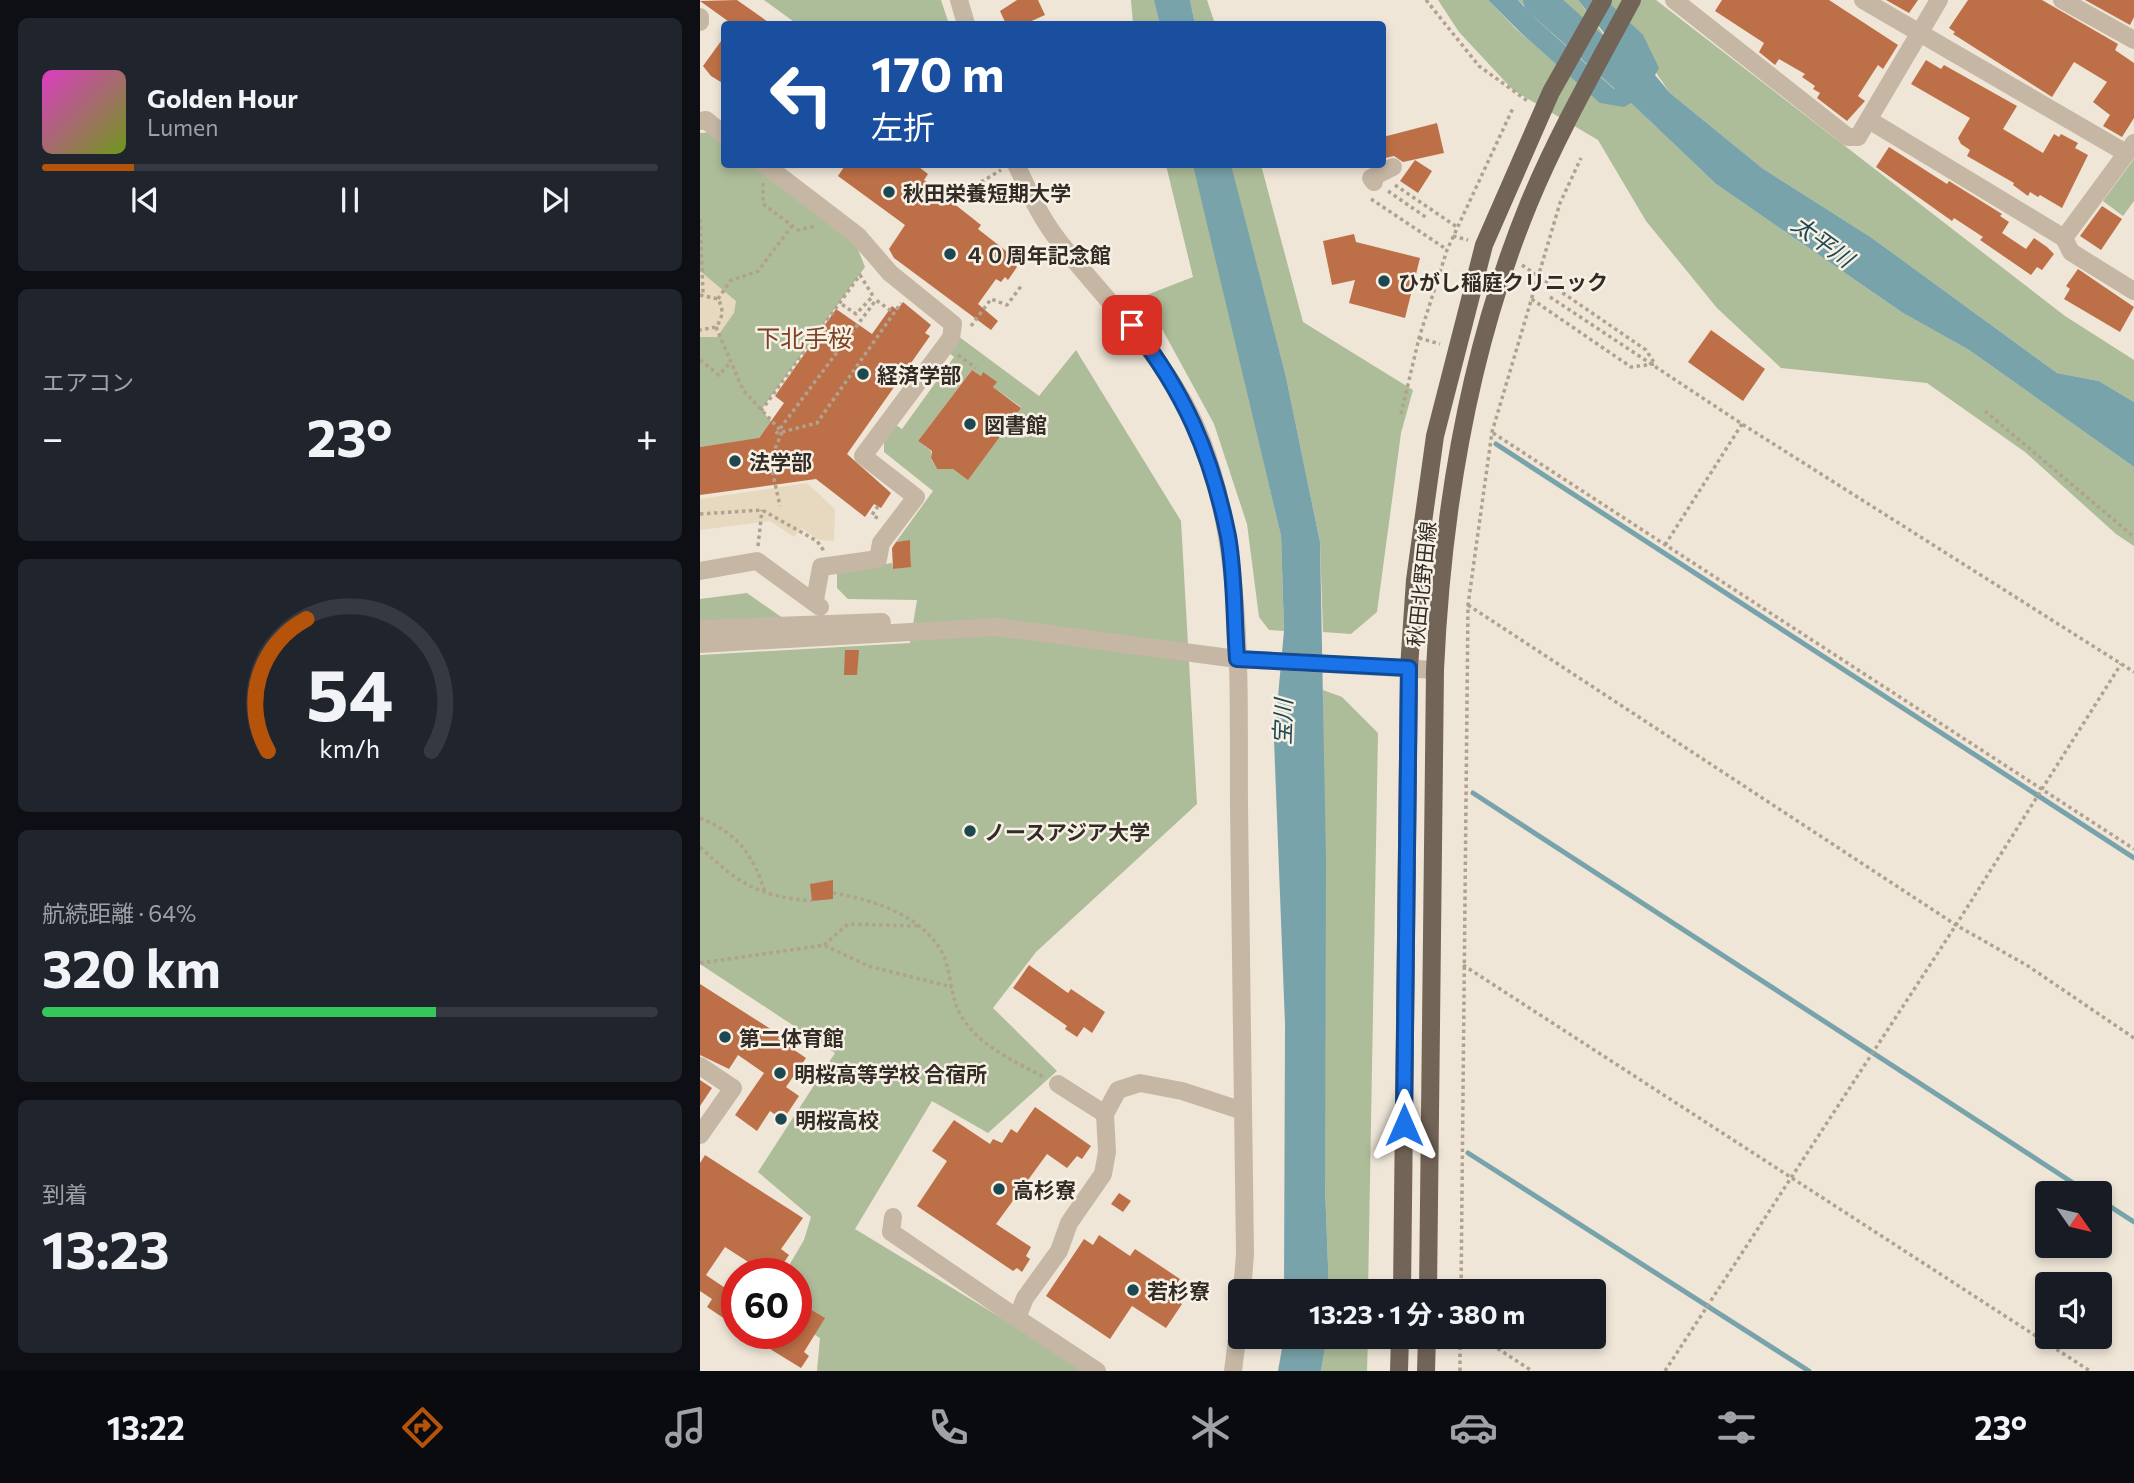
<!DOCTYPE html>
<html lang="ja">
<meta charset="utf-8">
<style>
:root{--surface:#171b24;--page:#20242c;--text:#f1f3f6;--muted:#9ea1a6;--line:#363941;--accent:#b45309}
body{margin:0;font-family:Commissioner,"Noto Sans JP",sans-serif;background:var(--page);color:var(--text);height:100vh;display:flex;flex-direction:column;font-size:26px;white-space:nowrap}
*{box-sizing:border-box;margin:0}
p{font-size:23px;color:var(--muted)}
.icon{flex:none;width:38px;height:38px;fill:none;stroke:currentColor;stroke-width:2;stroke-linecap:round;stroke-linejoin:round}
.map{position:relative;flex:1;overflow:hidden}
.side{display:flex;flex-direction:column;gap:18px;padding:18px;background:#0d0f14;width:700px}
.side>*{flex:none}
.banner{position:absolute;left:21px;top:21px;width:665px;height:147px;border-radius:7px;box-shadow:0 4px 10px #0003;background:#1a4fa0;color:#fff;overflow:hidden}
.needle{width:46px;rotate:124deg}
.fabs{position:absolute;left:1335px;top:1181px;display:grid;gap:14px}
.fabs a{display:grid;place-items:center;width:77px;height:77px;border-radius:7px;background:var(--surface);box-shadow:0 4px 10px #0003;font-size:35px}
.speed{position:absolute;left:21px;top:1258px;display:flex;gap:14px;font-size:35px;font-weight:700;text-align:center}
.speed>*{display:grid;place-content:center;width:91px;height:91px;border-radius:50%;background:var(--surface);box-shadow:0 4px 10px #0003;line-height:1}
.speed .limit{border:10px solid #d22;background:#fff;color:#111}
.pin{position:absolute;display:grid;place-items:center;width:60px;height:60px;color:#fff;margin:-30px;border-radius:14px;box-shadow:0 4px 10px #0006}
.me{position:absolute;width:77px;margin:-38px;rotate:0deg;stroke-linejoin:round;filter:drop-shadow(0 0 5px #0008)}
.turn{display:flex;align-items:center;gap:24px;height:147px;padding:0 35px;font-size:32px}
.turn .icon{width:91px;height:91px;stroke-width:2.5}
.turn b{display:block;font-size:49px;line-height:60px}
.big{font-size:52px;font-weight:700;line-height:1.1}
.side .widget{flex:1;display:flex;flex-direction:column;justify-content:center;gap:10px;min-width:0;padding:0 24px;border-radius:10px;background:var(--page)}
.side .dial{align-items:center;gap:0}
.dial svg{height:182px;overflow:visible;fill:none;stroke:var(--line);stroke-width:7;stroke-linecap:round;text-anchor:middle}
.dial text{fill:var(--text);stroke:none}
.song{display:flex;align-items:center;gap:21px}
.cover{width:84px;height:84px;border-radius:10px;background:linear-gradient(135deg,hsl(310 70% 55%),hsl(80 70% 35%))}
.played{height:7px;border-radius:4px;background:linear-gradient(90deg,var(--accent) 15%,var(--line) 15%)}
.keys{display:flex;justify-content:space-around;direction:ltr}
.heat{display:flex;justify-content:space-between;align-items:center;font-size:38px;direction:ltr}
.charge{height:10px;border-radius:5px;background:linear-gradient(90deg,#34c759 64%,var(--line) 0)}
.trip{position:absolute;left:528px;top:1279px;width:378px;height:70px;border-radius:7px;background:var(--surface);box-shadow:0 4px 10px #0003;font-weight:700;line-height:70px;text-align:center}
.tab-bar{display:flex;height:112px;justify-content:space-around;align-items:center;background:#090b0e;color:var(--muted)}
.tab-bar .icon{width:49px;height:49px}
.tab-bar .active{color:var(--accent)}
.tab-bar b{font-size:32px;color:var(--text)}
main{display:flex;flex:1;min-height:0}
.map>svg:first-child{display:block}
.green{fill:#adbc99;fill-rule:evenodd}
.plaza{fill:#e6d9c0}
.water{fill:#79a3aa}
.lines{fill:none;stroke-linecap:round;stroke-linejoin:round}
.stream{stroke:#79a3aa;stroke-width:5}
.river{stroke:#79a3aa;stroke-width:32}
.building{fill:#bd7047}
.path{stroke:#b1a18f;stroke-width:3.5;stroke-dasharray:3.5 3.5;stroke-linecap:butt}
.minor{stroke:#c6b7a5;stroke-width:18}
.major{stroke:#736458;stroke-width:18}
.route-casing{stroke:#114b97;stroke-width:18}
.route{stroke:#1a73e8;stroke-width:12}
.poi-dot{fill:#1e4850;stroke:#f7f0e4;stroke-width:2.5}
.labels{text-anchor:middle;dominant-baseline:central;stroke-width:5;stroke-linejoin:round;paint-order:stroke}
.poi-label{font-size:21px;font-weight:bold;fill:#322b26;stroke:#f7f0e4;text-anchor:start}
.street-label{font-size:21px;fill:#322b26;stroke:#f7f0e4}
.water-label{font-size:23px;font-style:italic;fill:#1e4850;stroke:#f7f0e4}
.quarter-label{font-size:24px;fill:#7b4225;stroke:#f7f0e4}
</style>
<main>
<section class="side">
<div class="widget">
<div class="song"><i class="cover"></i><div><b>Golden Hour</b><p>Lumen</p></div></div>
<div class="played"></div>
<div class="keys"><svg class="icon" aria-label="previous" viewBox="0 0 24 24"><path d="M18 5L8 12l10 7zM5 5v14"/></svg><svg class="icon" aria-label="pause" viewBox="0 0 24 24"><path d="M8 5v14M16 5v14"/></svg><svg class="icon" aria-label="next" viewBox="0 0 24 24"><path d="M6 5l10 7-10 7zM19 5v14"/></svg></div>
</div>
<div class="widget"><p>エアコン</p>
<div class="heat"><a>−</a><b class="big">23°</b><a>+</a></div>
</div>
<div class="widget dial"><svg viewBox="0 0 100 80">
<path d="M14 69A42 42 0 1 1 86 69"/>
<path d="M14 69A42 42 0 0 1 31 11" stroke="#b45309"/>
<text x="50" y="56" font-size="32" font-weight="700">54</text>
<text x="50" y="72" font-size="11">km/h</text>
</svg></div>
<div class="widget"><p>航続距離 · 64%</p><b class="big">320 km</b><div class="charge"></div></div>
<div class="widget"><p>到着</p><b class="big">13:23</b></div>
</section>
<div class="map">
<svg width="1434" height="1371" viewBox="0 0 1434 1371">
<rect width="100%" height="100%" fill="#efe6d8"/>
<g class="green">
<path d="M64 0H241L249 24H97Z"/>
<path d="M431 0H455L461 24H433Z"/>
<path d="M490 0H507L515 24H495Z"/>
<path d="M738 0H788L817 30 900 102 931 103 1016 184 1203 313 1269 350 1434 467V546L1416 534 1325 452 1227 383 1081 368 1017 308 946 221 898 140 813 90 759 32Z"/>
<path d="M818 0H878L927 66 914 89Z"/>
<path d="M906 0H956L1365 316 1434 360V402L1399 381 1357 373 1172 238 1062 168 970 93Z"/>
<path d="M12 132 24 141V164L55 165 154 239 165 267 61 410 71 421 58 439 0 447V133Z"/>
<path d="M1434 159V201L1423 216 1403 201Z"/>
<path d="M466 165H494L581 536 584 631 569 630 559 617 547 524 514 424 444 296 493 277Z"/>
<path d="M530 165H561L603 322 713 390 701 433 677 612 651 634 623 632 620 542 586 377Z"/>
<path d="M258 336 339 396 376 350 481 521 497 804 336 952 293 1008 357 1071 288 1133 232 1101 155 1229 389 1371H117L120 1338 96 1323V1274H84L104 1240 111 1217 58 1172 135 1053 0 964V655L210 643 217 600 148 599 137 588V571L192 563 193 569 211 566 210 541 196 542 233 491 184 452V438L193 423 202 429 254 357 247 351ZM272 370 281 376 283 373 296 382 293 387 321 407 268 479 253 469H237L231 459V451L218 441Z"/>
<path d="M47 593 87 621 0 624V599Z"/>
<path d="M623 690 642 697 678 733 668 1291H629L625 1187Z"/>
<path d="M627 1337H668L667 1371H621Z"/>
</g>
<g class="plaza">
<path d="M0 271 36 301 34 313 17 337H0Z"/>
<path d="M107 483 135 509 134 541 119 540 101 528 94 537 70 521 0 530V499Z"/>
</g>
<g class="water">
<path d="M454 0H490L495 24H460Z"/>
<path d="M788 0H818L834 17 914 89 927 66 924 58 878 0H906L943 35 959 68 955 75 970 93 1062 168 1172 238 1357 373 1399 381 1434 402V467L1269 350 1203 313 1016 184 931 103 924 107 900 103 821 33Z"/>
<path d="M493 165H531L586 377 620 542 626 860 625 1187 629 1291H584L585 1024 574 740 584 631 581 536Z"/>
<path d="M584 1337H627L621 1371H578Z"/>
</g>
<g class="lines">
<g class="stream">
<path d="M796 444 1434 858"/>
<path d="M773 793 1390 1194"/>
<path d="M768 1153 1109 1371"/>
<path d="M1400 1200 1434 1222"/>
</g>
<path class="river" d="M839 0 953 101"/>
</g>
<g class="building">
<path d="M37 0 71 24H32L0 1Z"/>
<path d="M317 0H338L345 15 325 24H306L300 11Z"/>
<path d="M1022 0H1129L1198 45 1183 69 1178 65 1158 96 1165 101 1147 121 1117 98 1120 93 1113 89 1115 86 1102 77 1105 74 1079 59 1075 65 1059 52 1064 43 1015 11Z"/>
<path d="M1186 0H1218L1209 13Z"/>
<path d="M1268 0H1342L1418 44 1415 50 1434 63V118L1422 137 1403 126 1410 115 1393 102 1407 82 1374 62 1352 97 1253 34 1255 32 1249 28Z"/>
<path d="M1385 0H1434V17L1430 25Z"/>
<path d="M24 37V84L11 76 3 66Z"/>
<path d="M1226 60 1241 69 1244 65 1317 106 1303 129 1343 153 1354 134 1359 137 1361 134 1378 143 1375 148 1388 155 1362 208 1340 195 1338 197 1330 192 1328 196 1313 185 1314 183 1267 156 1270 150 1261 144 1258 138 1270 118 1211 84Z"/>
<path d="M737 123 744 153 703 162 694 156 685 158 683 137Z"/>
<path d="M1189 147 1247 184 1249 181 1302 214 1300 216 1309 222 1302 233 1326 249 1334 238 1347 247 1354 254 1342 270 1337 267 1331 275 1280 240 1283 237 1254 218 1252 221 1176 167Z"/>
<path d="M715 160 732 171 718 193 700 181Z"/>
<path d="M146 164H215L228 174 224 180 281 225 278 229 315 258 313 263 317 267 308 280 305 277 301 282 296 279 278 304 298 321 291 330 194 258 189 249 205 225 138 176Z"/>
<path d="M1402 206 1422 219 1401 250 1380 236Z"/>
<path d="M654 234 656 242 720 258 705 318 649 303 655 280 632 285 623 241Z"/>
<path d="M1378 269 1434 307 1420 332 1364 299 1370 289 1366 286Z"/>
<path d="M203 302 231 325 225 333 230 336 147 454 191 493 181 508 174 504 165 517 116 479 0 495V447L59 438 84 403 75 396 136 309 172 334 192 306 197 310Z"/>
<path d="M1011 330 1065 369 1043 401 988 362Z"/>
<path d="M272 370 281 376 283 372 297 382 293 387 321 408 268 480 253 469H237L231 458 232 451 218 441Z"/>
<path d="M210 540 211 567 193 569 192 548 196 542Z"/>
<path d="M145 650H159L157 675H144Z"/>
<path d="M133 880V899L112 901 110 884Z"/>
<path d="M329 965 368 993 371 989 405 1012 392 1033 384 1027 377 1037 365 1029 367 1026 313 988Z"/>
<path d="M0 984 80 1035 78 1039 106 1058 86 1087 99 1096 83 1120 70 1111 57 1131 35 1115 64 1073 38 1055 29 1069 0 1055Z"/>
<path d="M0 1080 12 1088 0 1106Z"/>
<path d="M335 1107 391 1146 382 1159 377 1156 367 1168 347 1154 296 1224 331 1247 326 1256 330 1259 322 1272 317 1268 313 1271 217 1206 247 1161 232 1151 254 1120 290 1144 293 1139 302 1143 311 1129 317 1133Z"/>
<path d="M5 1155 103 1218 81 1249 89 1255 76 1274H67L25 1247 6 1275 37 1296V1327L7 1307 12 1299 0 1291V1163Z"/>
<path d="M419 1193 431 1201 423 1212 411 1204Z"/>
<path d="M399 1235 430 1256 435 1249 480 1279 469 1295 482 1304 466 1328 432 1306 410 1339 346 1296 384 1239 393 1245Z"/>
<path d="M105 1306 125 1318 104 1352 109 1356 101 1368 46 1334H96V1318Z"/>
</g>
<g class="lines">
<g class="path">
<path d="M726 0 779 66 829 102"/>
<path d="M63 183V204L98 230 116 226"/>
<path d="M695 185 757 227"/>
<path d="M688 191 727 218"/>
<path d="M671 199 746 249"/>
<path d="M251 200 301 170"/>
<path d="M0 219 3 293"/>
<path d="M753 236 768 240"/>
<path d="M822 265 946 350 955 364 931 367 830 298"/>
<path d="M0 295 18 299C24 310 23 317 16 327L0 330"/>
<path d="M850 297 1042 424 1434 672"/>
<path d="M18 299 30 281 58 271 92 226"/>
<path d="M271 326 291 299 307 305 322 285"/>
<path d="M16 327 43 390 82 432 70 461 80 506"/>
<path d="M719 338 740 344"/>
<path d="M258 355 276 368"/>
<path d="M0 360 19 375 30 363"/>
<path d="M61 411 160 275 173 296 156 314 140 303"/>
<path d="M1285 411 1434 537"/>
<path d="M701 414 719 338 747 250 813 108"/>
<path d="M82 432 117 423 201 303"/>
<path d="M793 433 1434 849"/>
<path d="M76 434 176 300 194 313"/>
<path d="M178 506 172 515 179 519"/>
<path d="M0 514 62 510 117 541 124 551"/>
<path d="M965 545 1042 424"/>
<path d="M58 546 62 510"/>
<path d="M768 605 1256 925 1328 966 1434 1038"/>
<path d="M0 818C37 833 54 855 65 893"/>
<path d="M0 847C39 884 57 896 112 901"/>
<path d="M133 893C175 900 228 917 245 959 251 976 251 996 259 1012 274 1043 315 1062 344 1077"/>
<path d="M124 945 148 924 218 926"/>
<path d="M0 963 124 945 168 966 252 987"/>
<path d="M763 965 1390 1371"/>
<path d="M761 1292 768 605 792 432 860 203 881 158"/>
<path d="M780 1337 832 1371"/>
<path d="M760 1371V1337"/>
<path d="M965 1371 1256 925 1421 664"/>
</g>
<g class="minor">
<path d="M259 0 266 24"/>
<path d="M974 0 1148 137H1158L1239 0"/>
<path d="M1163 0 1426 153"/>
<path d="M1362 0 1434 40"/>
<path d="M0 17V22"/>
<path d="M1169 120 1364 238"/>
<path d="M0 121 6 120 24 135"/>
<path d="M1434 143 1364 238 1371 252 1434 291"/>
<path d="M64 164 158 236 190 273 253 324 251 338 163 456 216 497 181 543 178 559 121 567 115 600"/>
<path d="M316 164C328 190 340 217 358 240 410 307 471 360 502 441 545 554 538 689 539 808 541 957 543 1105 545 1254L542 1292"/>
<path d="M674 182 671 178 693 167"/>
<path d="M0 571 57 561 120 607"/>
<path d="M0 629 182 622"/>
<path d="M0 644 297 627 537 659 735 670"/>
<path d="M0 1066 33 1088 0 1135"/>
<path d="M358 1084 405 1114"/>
<path d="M193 1217 191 1232 317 1318"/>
<path d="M397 1371 317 1318 325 1298 359 1251 369 1223 403 1174 407 1152 405 1114 418 1090 440 1083 482 1091 543 1111"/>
<path d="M533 1371 541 1307"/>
</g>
<g class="major">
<path d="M702 1292 709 668 715 580 735 436 784 245 851 92 903 0"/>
<path d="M728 1292 735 670C742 513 769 349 829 203 858 133 896 67 932 0"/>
<path d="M699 1371 700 1337"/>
<path d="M726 1371 727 1337"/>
</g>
</g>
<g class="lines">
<defs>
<path id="route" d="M432 325C484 392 511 452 528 536 535 575 534 619 537 659L709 668 704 1125"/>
</defs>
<use href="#route" class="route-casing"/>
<use href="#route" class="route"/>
</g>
<g class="poi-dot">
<circle cx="189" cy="192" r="7"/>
<circle cx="250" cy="254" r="7"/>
<circle cx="684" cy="281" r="7"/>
<circle cx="163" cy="374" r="7"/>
<circle cx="270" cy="424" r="7"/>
<circle cx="35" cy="461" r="7"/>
<circle cx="270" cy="831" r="7"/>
<circle cx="25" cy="1037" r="7"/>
<circle cx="80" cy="1073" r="7"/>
<circle cx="81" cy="1119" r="7"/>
<circle cx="299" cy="1189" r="7"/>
<circle cx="433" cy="1290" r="7"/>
</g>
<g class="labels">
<g class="poi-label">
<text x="203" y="192">秋田栄養短期大学</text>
<text x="264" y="254">４０周年記念館</text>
<text x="698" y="281">ひがし稲庭クリニック</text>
<text x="177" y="374">経済学部</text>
<text x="284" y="424">図書館</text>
<text x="49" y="461">法学部</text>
<text x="284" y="831">ノースアジア大学</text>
<text x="39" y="1037">第二体育館</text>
<text x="94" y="1073">明桜高等学校 合宿所</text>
<text x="95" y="1119">明桜高校</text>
<text x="313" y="1189">高杉寮</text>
<text x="447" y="1290">若杉寮</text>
</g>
<g class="street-label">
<text transform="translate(721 584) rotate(-84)">秋田北野田線</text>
</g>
<g class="water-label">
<text transform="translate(1123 241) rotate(36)">太平川</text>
<text transform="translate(582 722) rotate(-88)">宝川</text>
</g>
<g class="quarter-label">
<text x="104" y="337">下北手桜</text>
</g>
</g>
</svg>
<div class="fabs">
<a><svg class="needle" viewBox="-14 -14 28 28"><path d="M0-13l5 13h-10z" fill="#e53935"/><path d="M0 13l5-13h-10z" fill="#9ea1a6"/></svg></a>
<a><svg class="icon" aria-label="sound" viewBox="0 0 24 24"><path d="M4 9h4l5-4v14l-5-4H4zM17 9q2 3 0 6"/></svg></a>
</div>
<div class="speed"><div class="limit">60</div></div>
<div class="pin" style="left:432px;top:325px;background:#d93025"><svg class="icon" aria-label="arrive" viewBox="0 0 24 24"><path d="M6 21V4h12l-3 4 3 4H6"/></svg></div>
<svg class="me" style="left:704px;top:1125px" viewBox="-20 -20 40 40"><path d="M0-17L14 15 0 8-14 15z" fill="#1a73e8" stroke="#fff" stroke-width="4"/></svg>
<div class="trip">13:23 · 1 分 · 380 m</div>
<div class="banner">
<div class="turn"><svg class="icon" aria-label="left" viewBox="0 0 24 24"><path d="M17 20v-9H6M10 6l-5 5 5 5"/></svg><div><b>170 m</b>左折</div></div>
</div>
</div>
</main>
<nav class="tab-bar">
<b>13:22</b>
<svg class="icon active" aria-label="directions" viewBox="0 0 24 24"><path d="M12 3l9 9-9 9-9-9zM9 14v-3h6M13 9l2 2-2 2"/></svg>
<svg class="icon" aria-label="music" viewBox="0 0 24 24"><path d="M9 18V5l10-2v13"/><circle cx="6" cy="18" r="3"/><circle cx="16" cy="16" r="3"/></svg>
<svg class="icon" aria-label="phone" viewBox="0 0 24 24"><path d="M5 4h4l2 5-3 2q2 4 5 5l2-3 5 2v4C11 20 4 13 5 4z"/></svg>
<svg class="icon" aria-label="climate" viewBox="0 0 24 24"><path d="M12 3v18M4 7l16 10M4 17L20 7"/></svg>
<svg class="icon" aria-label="car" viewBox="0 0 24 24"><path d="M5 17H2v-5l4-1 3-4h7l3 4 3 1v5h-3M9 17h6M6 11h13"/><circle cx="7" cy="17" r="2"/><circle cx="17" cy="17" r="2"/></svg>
<svg class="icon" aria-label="filters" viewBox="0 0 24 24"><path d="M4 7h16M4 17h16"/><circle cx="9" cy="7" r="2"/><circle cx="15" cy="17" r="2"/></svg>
<b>23°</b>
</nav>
